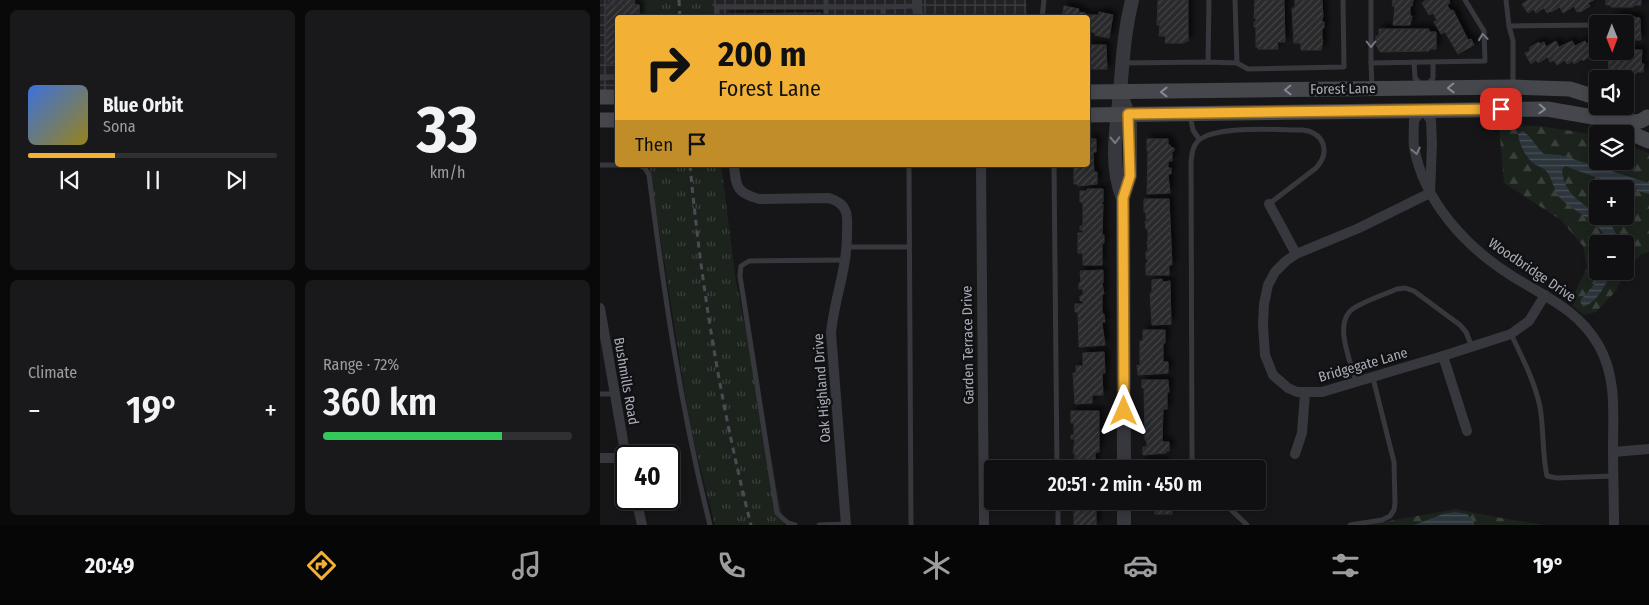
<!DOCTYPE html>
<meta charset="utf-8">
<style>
:root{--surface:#101012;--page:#19191b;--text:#f1f3f6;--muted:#9c9d9f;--line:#303032;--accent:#f2b134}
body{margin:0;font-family:"Fira Sans Condensed",sans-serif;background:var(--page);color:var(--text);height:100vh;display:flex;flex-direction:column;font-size:19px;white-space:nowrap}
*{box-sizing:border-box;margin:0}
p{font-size:16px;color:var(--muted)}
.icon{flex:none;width:28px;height:28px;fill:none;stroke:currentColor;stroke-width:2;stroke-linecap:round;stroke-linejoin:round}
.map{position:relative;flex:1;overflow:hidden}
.details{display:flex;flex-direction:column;gap:10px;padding:10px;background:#09090a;width:600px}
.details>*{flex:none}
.top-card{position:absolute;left:15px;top:15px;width:475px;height:152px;border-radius:5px;box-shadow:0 2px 8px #0003,0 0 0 1px var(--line);background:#f2b134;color:#111;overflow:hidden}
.needle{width:32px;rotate:179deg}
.controls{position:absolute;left:989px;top:15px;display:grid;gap:10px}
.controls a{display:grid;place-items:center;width:45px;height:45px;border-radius:5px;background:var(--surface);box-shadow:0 2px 8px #0003,0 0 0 1px var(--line);font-size:25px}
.speed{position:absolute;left:15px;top:445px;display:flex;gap:10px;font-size:25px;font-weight:700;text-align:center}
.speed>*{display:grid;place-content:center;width:65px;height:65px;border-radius:50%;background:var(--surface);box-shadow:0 2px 8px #0003,0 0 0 1px var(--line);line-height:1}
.speed .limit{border:2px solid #111;border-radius:8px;background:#fff;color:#111}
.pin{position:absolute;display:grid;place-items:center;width:42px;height:42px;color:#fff;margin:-21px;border-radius:10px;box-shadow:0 2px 8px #0006}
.me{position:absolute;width:55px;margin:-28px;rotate:0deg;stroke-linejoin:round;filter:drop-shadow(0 0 4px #0008)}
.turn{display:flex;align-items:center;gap:18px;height:105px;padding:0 20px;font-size:22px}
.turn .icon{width:65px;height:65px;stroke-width:2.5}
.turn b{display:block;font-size:35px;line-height:42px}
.then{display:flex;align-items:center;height:48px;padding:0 20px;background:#0003;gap:10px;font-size:19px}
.big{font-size:38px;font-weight:600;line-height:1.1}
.details .card{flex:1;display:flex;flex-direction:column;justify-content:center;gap:8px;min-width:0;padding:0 18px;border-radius:8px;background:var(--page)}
.details .dial{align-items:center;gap:0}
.dial b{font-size:65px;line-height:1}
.song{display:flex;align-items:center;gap:15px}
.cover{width:60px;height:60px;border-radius:8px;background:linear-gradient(135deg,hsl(220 70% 55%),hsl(50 70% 35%))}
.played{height:5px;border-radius:2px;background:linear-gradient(90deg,var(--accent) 35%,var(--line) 35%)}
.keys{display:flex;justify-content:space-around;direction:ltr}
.heat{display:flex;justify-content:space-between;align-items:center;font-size:28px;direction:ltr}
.charge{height:8px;border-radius:4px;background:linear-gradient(90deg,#34c759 72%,var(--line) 0)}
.details .tiles{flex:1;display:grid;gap:10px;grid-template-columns:repeat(2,1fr)}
.trip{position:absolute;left:384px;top:460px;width:282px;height:50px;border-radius:5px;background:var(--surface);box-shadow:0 2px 8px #0003,0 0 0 1px var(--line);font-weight:600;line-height:50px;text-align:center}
.tabs{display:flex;height:80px;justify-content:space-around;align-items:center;background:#060607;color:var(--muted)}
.tabs .icon{width:35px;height:35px}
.tabs .active{color:var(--accent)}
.tabs b{font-size:22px;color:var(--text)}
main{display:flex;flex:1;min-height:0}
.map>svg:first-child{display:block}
.industrial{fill:url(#industrial-grid)}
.grass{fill:url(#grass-tufts)}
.forest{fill:url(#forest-firs);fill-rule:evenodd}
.water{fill:url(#water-rules)}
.building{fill:url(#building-hatch);stroke:#303034;filter:url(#shadow)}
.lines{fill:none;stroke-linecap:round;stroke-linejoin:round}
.service{stroke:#37383d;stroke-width:5}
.minor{stroke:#37383d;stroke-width:10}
.tertiary{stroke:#37383d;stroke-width:14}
.secondary{stroke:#45474d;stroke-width:15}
.rail{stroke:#4a4c52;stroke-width:3;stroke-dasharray:6 5;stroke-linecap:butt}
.oneway{stroke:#757881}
.oneway2{stroke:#858993}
.route-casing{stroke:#9d7322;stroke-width:12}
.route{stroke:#f2b134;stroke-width:9}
.labels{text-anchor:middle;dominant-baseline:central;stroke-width:5;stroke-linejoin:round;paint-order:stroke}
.street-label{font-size:14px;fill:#a8adb8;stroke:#111113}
</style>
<main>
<section class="details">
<div class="tiles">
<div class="card">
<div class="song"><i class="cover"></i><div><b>Blue Orbit</b><p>Sona</p></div></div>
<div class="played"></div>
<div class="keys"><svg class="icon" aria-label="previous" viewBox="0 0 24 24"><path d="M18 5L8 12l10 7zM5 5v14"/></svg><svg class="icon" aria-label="pause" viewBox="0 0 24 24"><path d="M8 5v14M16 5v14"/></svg><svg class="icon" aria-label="next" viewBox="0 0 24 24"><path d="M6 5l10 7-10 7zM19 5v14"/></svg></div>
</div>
<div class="card dial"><b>33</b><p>km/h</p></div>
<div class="card"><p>Climate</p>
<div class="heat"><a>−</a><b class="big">19°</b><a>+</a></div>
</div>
<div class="card"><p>Range · 72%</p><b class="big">360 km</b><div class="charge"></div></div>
</div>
</section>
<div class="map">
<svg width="1049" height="525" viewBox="0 0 1049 525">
<defs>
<pattern id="industrial-grid" width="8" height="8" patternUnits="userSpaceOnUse" patternTransform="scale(1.25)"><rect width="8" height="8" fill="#222225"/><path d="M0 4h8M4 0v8" fill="none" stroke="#3f3f43"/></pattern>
<pattern id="grass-tufts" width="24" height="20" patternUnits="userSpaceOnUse" patternTransform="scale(1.25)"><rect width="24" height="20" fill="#1c231d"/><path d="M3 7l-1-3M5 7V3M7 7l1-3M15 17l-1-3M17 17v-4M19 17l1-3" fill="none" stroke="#3a403c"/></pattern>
<pattern id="forest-firs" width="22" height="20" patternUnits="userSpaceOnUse" patternTransform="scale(1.25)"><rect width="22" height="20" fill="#1c231d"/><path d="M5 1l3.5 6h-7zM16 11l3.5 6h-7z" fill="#3a403c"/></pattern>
<pattern id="water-rules" width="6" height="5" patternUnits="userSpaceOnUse" patternTransform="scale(1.25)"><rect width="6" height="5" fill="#2c353c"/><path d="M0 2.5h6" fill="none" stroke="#485056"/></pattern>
<pattern id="building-hatch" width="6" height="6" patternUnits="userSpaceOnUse" patternTransform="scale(1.25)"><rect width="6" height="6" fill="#29292c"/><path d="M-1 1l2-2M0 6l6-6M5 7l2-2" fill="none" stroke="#454548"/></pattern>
<filter id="shadow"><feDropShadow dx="4.5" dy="-4.5" stdDeviation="2.5" flood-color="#0009"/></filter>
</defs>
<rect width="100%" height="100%" fill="#161618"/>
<path class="industrial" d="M0 0H426L427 17 18 18 17 90H0Z"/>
<g class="grass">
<path d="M37 0H112L113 17 37 18Z"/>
<path d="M49 165H121L136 281 184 525H115L91 431Z"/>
</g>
<g class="forest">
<path d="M899 125 939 126 997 135 998 161H1025V144L1049 153V252L1042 254 1025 270V244H998V271H1025L1016 291 996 312 984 315 973 306 974 295 987 267 983 246 961 220 904 183ZM998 189H1025V216H998Z"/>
<path d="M856 509 901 518 945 525H767Z"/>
</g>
<g class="water">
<path d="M923 131C932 137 936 147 944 154L960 155 1049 183V194L1017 185 965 166 962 170C964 194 980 201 997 214L998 216C1010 219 1017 231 1018 244H1007C1007 226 973 211 961 199 954 192 953 180 947 172 944 168 938 166 934 164 925 156 920 146 918 134Z"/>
<path d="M1001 271H1012C1006 284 997 303 983 307L980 301 996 282Z"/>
<path d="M855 512 867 514 874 522V525H814L843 514Z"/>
</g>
<g class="building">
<rect x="8" y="0" width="26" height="5"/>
<path d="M558 0H588V41H585L584 43H565L566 36H559L560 25H557Z"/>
<path d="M655 0H684L685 42H677L678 49H658V47H656V27H654V22H656V18H654Z"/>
<path d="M695 0H722L723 17 722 18V22H724V28H722V40H723L721 50H701V43H694L692 8H695Z"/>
<path d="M793 0H813L812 6H810V16H812L810 25H793L795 6H792Z"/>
<path d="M826 0H849L850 3 847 5 851 11 853 10 868 40 871 39 874 45 858 54 845 32 841 34 834 22 837 20 833 13 829 15 822 3Z"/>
<path d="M928 0H994L988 3 990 6 980 12 979 11 977 12 974 6 963 13 960 7 951 12 950 11 947 13 944 8 936 13 933 9 928 13 922 4Z"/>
<path d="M1006 0H1041V5H1033V7H1011V5H1006Z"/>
<path d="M6 5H39V18H18V64L6 65Z"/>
<path d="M464 6 479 9 478 12 485 13V15H499V12L513 15 509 38 495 35V33L488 31V18H462Z"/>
<path d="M221 13V18H125V14Z"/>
<path d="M1018 15 1040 18 1041 40H1034V42H1025V24H1007V20H1012V17H1018Z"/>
<path d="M779 29H829V32H836V49H829V51L780 52 776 45V36H779Z"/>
<path d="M956 41 959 47 972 41 975 46 985 41 987 44 991 41 997 51 983 61 982 59 974 64 973 61 967 64 965 60 957 65 954 60 950 62 948 57 938 63 936 60 931 64 925 53 930 51 929 48 939 42 940 44 944 42 946 47Z"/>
<path d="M488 45H506L507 69H489L488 67Z"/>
<path d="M1025 48H1028V50H1042L1041 64H1044L1043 72H1036V74H1014V72H1009L1008 52 1025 51Z"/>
<path d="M488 139H496V152H493L494 172H497V184L478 186V184H474V165H488Z"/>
<path d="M547 139H568V145H570V147L574 148V151H572V161H568V168H571V174H568L570 193 547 194 548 151H547Z"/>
<path d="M487 189H503V202H501V204H503L502 235H504V243H502V265H483V253H478V233H483V230H480V226H483V202H480V191H487Z"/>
<path d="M544 199H569L572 265H569V275H546V263L548 262V259H546V252L548 251 547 241 548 242V229H546L545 221H548V219H546V212H544Z"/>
<path d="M503 270V283H502L504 294H502V314H504L505 322H502V324L505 345 479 347 478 312H475V304H483V301H480V296H483V289H479V283H481L480 271Z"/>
<path d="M562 279V282L570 281 571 324 552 325 550 293H552V280Z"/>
<path d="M543 330H565V343H563V362H568V373L538 375 537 365 540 366V341H543Z"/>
<path d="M504 352 505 373H502L503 395H492V403L475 404 473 373H476V366H483V353Z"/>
<path d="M542 380H568L569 392H567V409H563L562 442H569V451H566V453L543 455V447H547V442L545 440 544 388H542Z"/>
<path d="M471 411H499V452H495V469H475V453H473L475 439H471V435H474V423H471Z"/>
<rect x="541" y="461" width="24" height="8"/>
<path d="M477 501H498V503H493V506H496V525H474V504H477Z"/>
<path d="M544 501 570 502V504H572V514H555V508H549V505L544 504Z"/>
</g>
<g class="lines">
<g class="service">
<path d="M226 0V18"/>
<path d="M635 0 637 63"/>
<path d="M771 0V63L885 61 884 31 865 0"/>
<path d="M906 0 909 26 913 41V86"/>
<path d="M117 18V7H283"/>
<path d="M283 18V7L318 6"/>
<path d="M442 18 444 0"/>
<path d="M909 26 996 25"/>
<path d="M608 62 609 0"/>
<path d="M814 62 815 78 821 84"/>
<path d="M523 63 608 62 637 63 648 69 744 67 743 0"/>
<path d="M771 63 772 88"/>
<path d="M0 78 18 77"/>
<path d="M828 84 833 78V62"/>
<path d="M590 115 593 130 599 139"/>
<path d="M0 165H39L45 168 49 175C64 293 81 410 110 525"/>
<path d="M309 165 311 525"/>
<path d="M454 165 457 469"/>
<path d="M247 247H309"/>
<path d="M911 334C922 357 935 382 940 407 944 430 942 453 947 476L957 478 1013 476"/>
<path d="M756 382C751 362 732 322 754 308 767 300 783 295 797 289L805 288 814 291 860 325 866 332 872 347"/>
<path d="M0 394H14"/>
<path d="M595 469 592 458 591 162C592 154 592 147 598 141 615 125 678 130 702 130 724 132 731 152 716 168L669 204"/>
<path d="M458 501V525"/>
<path d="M622 501 647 525"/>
<path d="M195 525 188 523 177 513 140 276 141 266 149 261 245 260"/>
<path d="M219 525 246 524"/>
<path d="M750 525 782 520 790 516 794 510 795 503 794 462 773 378"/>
</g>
<g class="minor">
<path d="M317 0 318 18"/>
<path d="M134 165C136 186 136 193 159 199L229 198C236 201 243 203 246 212 248 219 247 227 247 235 247 269 234 300 231 333L246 525"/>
<path d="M381 165 384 525"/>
<path d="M830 193 759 228 696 254 686 261 675 272 668 285 664 304 663 325 665 355 673 375 688 388 697 392H722L843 356 911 334 929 321 945 295"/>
<path d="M830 193 832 144 831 120 823 110 814 120C814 129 813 138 814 147 824 202 866 247 912 276 944 296 979 310 999 346 1017 378 1013 414 1013 449 1013 475 1014 500 1014 525"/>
<path d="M669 204 696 254"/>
<path d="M0 308 26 458"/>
<path d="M843 356 867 431"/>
<path d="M1013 452 1049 449"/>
<path d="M695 454 702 433 705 393"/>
<path d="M0 458H26"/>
<path d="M36 499 42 525"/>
</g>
<g class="tertiary">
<path d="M520 92 528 114 530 125V176L523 198 524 469"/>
<path d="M523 198C509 164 517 127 520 92 523 59 524 32 532 0"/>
<path d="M524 501V525"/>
</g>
<g class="secondary">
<path d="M488 92 913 87 970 89 998 98"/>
<path d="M0 97H18"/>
<path d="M488 115 947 109 993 117 1049 141"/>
<path d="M1015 116C1026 120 1037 126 1047 117"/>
<path d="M0 120H18"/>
</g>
<g class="rail">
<path d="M79 0 80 18"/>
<path d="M90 165C101 286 121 407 151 525"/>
</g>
</g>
<defs><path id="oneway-chevron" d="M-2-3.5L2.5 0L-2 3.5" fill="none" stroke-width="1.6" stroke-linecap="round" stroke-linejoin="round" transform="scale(1.25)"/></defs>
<g class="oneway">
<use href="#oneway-chevron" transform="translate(883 37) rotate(-98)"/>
<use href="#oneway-chevron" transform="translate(771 44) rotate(90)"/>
<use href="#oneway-chevron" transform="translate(515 140) rotate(89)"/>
<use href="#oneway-chevron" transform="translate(816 151) rotate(78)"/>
</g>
<g class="oneway2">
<use href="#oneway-chevron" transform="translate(851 88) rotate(179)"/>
<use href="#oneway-chevron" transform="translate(688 90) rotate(179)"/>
<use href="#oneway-chevron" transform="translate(564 92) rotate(180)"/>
<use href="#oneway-chevron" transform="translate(942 109) rotate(2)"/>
</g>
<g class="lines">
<defs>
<path id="route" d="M524 411 523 198 530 176 528 114 901 109"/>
</defs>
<use href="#route" class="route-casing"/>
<use href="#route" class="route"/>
</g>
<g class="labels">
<g class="street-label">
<text transform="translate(743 89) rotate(-1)">Forest Lane</text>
<text transform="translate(932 270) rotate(34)">Woodbridge Drive</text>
<text transform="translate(368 345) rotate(-91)">Garden Terrace Drive</text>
<text transform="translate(763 365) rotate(-16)">Bridgegate Lane</text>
<text transform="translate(26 381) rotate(80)">Bushmills Road</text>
<text transform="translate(222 388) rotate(-94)">Oak Highland Drive</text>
</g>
</g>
</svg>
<div class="controls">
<a><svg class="needle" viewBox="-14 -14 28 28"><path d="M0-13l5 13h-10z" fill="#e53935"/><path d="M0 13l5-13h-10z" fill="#9c9d9f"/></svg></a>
<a><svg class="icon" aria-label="sound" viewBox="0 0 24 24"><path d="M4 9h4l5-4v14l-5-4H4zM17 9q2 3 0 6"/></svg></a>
<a><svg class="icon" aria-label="layers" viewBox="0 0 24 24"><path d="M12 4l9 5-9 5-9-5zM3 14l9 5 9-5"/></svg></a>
<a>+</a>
<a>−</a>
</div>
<div class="speed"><div class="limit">40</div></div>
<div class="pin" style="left:901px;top:109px;background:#d93025"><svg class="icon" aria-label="arrive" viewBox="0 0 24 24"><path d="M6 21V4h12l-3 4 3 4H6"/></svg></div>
<svg class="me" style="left:524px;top:411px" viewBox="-20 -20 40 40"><path d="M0-17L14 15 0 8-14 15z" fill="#f2b134" stroke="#fff" stroke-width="4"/></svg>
<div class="trip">20:51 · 2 min · 450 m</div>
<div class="top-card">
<div class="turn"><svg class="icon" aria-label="right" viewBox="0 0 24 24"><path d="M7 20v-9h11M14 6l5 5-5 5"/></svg><div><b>200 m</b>Forest Lane</div></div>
<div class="then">Then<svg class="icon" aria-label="arrive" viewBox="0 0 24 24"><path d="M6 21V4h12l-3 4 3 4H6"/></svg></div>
</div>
</div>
</main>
<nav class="tabs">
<b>20:49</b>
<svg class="icon active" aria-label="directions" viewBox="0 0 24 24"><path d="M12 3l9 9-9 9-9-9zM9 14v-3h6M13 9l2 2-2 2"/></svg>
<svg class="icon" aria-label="music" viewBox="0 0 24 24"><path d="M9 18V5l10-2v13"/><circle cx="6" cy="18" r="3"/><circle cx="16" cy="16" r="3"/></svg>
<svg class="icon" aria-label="phone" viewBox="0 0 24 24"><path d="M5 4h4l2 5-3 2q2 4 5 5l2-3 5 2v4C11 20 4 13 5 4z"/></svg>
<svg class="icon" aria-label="climate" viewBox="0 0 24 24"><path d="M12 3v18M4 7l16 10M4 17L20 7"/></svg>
<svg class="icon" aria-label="car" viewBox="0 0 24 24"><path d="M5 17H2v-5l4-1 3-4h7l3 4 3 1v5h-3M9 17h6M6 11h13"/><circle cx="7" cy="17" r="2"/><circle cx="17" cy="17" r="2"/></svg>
<svg class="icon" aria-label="filters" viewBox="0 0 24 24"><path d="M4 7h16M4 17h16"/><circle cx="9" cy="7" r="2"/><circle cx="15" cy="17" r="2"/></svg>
<b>19°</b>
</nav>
